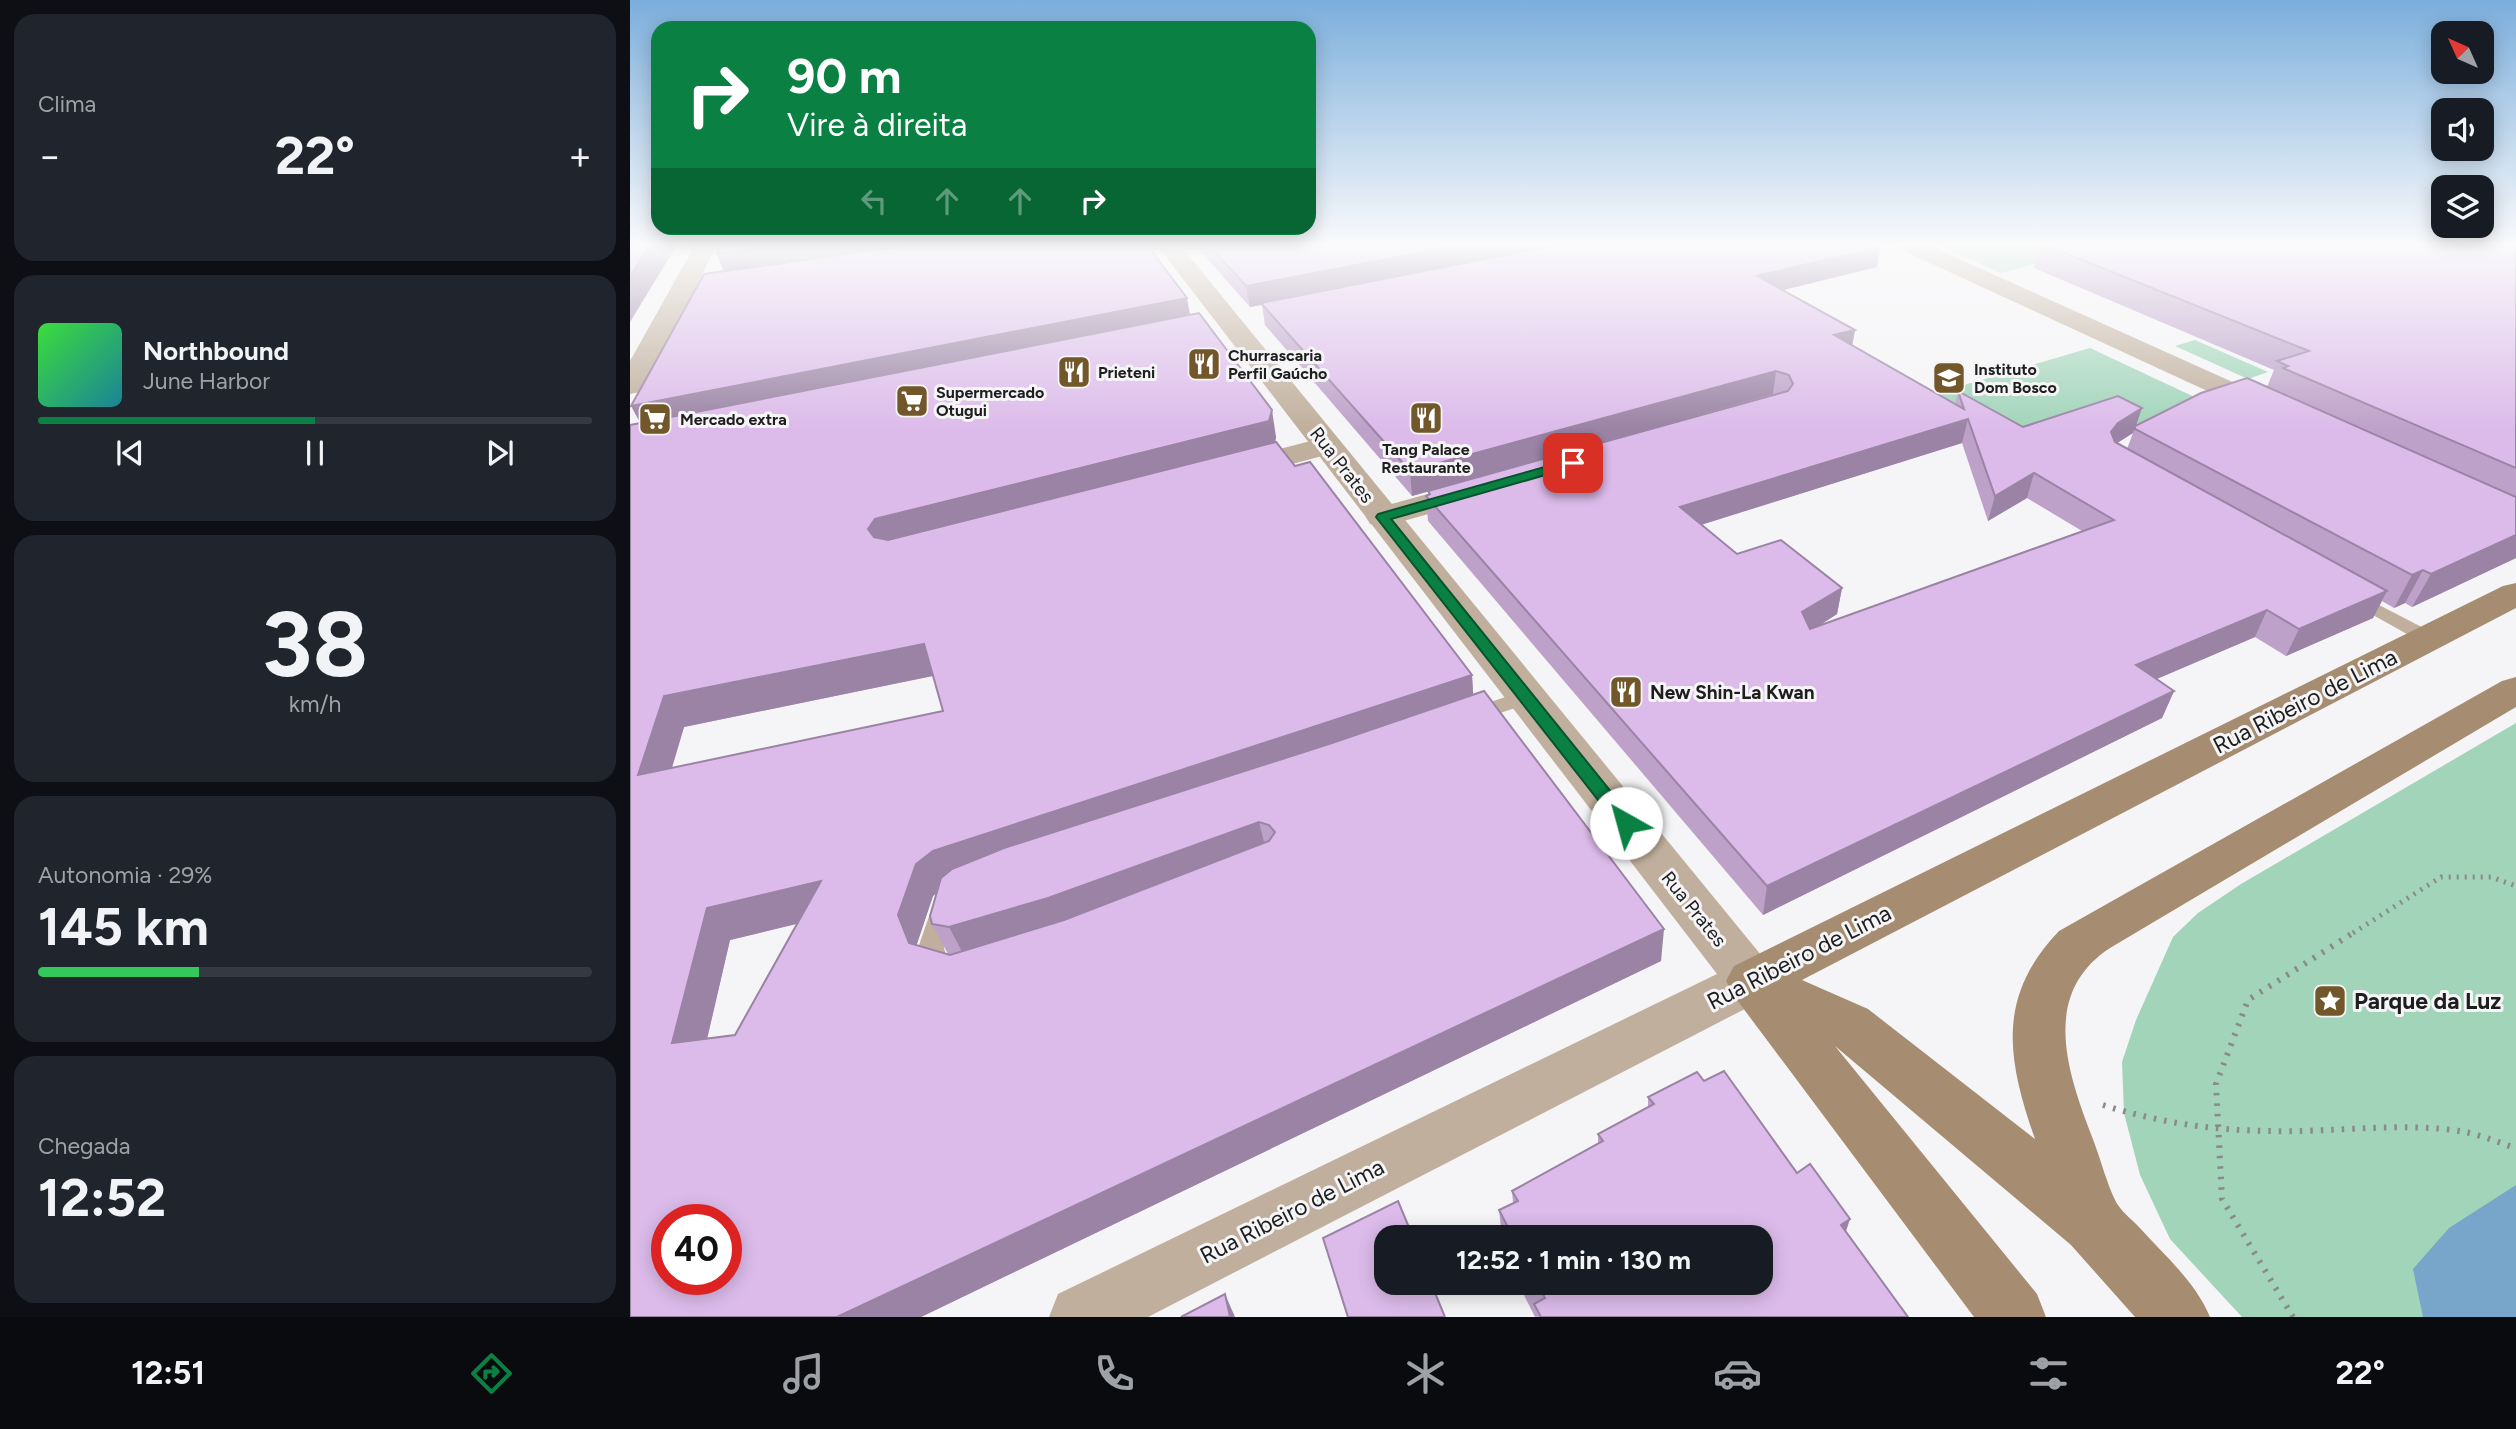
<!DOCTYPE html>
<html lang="pt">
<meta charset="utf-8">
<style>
:root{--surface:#171b24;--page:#20242c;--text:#f1f3f6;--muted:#9ea1a6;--line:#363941;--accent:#0b8043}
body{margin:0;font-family:Figtree,sans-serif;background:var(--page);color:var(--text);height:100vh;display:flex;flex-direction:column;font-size:26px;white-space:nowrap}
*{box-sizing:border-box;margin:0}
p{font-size:23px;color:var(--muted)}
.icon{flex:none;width:38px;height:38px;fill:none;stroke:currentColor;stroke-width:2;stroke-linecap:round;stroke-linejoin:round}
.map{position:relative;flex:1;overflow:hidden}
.drawer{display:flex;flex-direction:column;gap:14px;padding:14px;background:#0d0f14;width:630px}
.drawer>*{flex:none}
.top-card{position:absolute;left:21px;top:21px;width:665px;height:214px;border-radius:21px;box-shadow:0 4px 18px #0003;background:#0b8043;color:#fff;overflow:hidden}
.needle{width:46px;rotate:315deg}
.fabs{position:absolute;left:1801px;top:21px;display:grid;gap:14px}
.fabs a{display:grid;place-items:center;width:63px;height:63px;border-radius:14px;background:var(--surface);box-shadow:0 4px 18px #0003;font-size:35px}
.speed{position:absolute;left:21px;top:1204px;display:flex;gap:14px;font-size:35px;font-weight:700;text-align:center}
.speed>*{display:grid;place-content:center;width:91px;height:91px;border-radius:50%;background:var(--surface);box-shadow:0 4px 18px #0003;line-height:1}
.speed .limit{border:10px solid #d22;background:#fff;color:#111}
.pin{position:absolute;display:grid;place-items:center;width:60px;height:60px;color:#fff;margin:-30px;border-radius:14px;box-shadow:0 4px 10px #0006}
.me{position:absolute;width:77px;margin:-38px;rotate:322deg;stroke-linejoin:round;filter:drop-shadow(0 0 5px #0008)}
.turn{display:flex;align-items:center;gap:24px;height:147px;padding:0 21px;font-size:32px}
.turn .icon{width:91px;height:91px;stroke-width:2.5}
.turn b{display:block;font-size:49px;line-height:60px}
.lanes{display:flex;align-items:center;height:66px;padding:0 21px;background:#0003;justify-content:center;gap:35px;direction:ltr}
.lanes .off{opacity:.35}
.big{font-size:52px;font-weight:700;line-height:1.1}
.drawer .widget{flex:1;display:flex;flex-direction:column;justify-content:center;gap:10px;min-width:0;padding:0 24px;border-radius:21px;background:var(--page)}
.drawer .dial{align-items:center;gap:0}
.dial b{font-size:91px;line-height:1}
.song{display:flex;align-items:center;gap:21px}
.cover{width:84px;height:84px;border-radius:10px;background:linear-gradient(135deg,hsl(120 70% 55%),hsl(190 70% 35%))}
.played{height:7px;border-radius:4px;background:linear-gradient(90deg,var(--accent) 50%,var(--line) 50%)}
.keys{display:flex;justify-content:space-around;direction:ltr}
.heat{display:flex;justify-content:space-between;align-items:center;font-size:38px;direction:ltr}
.charge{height:10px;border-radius:5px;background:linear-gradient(90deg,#34c759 29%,var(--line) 0)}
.trip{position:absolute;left:744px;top:1225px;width:399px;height:70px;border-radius:21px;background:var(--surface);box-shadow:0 4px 18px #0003;font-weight:700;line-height:70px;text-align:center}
.dock{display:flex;height:112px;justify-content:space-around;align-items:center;background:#090b0e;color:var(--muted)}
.dock .icon{width:49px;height:49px}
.dock .active{color:var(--accent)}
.dock b{font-size:32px;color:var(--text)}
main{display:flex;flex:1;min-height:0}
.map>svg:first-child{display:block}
.green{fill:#a1d4b9}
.water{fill:#78a6cb}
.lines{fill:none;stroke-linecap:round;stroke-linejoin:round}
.path-far1{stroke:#8a8a8b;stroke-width:5;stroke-dasharray:2 6;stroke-linecap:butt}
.path{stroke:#8a8a8b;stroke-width:6;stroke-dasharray:2.5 8;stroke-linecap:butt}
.service{fill:#c0af9c;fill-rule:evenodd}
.minor{fill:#c0af9c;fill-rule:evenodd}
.tertiary{fill:#c0af9c;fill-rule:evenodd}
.secondary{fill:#a68d71;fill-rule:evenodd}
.wall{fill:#bda1c9;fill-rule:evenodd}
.shaded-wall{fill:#9a83a4}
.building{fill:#dcbbea;stroke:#9a83a4;stroke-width:2;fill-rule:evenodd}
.route{fill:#0b8043;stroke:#07532c;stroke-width:2}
.labels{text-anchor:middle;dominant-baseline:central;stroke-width:6;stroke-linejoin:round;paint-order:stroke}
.far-poi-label{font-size:16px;font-weight:bold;fill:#1e1e1f;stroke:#f5f5f7;text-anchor:start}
.street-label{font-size:19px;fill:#1e1e1f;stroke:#f5f5f7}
.poi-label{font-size:19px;font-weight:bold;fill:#1e1e1f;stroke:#f5f5f7;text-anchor:start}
.near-street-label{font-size:23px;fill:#1e1e1f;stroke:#f5f5f7}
.near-poi-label{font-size:23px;font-weight:bold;fill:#1e1e1f;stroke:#f5f5f7;text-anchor:start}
</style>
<main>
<section class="drawer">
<div class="widget"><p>Clima</p>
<div class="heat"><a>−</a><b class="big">22°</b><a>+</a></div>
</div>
<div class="widget">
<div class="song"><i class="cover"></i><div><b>Northbound</b><p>June Harbor</p></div></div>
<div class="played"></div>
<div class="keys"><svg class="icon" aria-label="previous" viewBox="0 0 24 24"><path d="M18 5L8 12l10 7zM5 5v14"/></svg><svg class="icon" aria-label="pause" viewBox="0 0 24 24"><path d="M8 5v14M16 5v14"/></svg><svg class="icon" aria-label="next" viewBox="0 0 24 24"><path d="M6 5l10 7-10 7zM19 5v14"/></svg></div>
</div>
<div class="widget dial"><b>38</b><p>km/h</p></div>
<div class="widget"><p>Autonomia · 29%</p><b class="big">145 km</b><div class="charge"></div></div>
<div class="widget"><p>Chegada</p><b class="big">12:52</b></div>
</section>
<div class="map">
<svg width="1886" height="1317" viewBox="0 0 1886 1317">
<rect width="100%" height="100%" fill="#f5f5f7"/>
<g class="green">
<path d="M1308 245H1473L1371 273Z"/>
<path d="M1565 340 1638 372 1618 379 1545 346Z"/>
<path d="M1460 348 1573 401 1505 432 1386 451 1325 431 1276 402Z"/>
<path d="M1886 723V1317H1612L1540 1239 1510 1175 1494 1113 1492 1062 1506 1020 1543 937 1568 913 1611 884Z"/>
</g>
<path class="water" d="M1886 1185V1317H1793L1783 1269 1819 1228Z"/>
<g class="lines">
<path class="path-far1" d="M1723 933 1811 877H1861L1886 886"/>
<g class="path">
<path d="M1473 1105C1527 1122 1580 1130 1637 1131 1699 1133 1776 1121 1835 1132 1852 1135 1869 1143 1886 1148"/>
<path d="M1663 1317 1592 1199 1586 1084 1618 1000 1726 931"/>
</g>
<g class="service">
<path d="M1724 592 1807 635 1809 639 1800 645 1793 643 1718 601 1715 597Z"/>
<path d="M896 690 903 692 906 697 903 702 841 723 834 721 831 716 834 711Z"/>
<path d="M313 899 322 902 325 909 314 948 317 958 324 961 328 968 324 975 315 979 299 974 288 948 304 902Z"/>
</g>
<g class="minor">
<path d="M65 245H87L69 280 119 273 127 275 131 280 127 285 119 287 61 296 14 386 10 392 0 394V361Z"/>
<path d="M696 437 707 440 711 446 707 452 607 479 596 477 592 470 596 463Z"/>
<path d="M848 480 859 483 864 490 859 497 752 527 740 524 736 517 740 510Z"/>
</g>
<g class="tertiary">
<path d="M527 245H550L1140 966 1148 981 1140 996 518 1317H419L428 1294 1087 974Z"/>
<path d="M1269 245H1298L1647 402 1651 408 1647 414 1637 417 1627 414 1272 250Z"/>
</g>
<path class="secondary" d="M1886 583V608L1172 980 1238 1009 1405 1139C1377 1059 1366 997 1429 931L1872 681 1886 677V707L1480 948C1408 995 1439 1077 1464 1142 1471 1161 1477 1184 1486 1202 1491 1211 1501 1219 1508 1226 1534 1255 1565 1281 1580 1317H1505L1441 1245 1205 1046 1407 1294 1416 1317H1344L1104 996 1096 981 1104 966 1873 586Z"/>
</g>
<g class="wall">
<path d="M565 245H903V250L1250 247 1247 267 1153 290 1225 330 1222 345 1325 404 1328 391 1393 427 1506 425 1637 387 1644 370 1404 268 1410 245H1886V558L1782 607 1775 603 1764 608 1752 601 1743 618 1656 656 1625 637 1527 679 1544 691 1532 718 1133 915 798 521 796 496 798 495V491L1144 395 782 496 635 325 632 305 620 307ZM1503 433 1497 449 1487 443ZM1332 443 1358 521 1397 498 1452 531 1189 626 1207 614 1212 588 1107 554 1071 525Z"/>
<path d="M560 315 646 437 645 442 842 675 843 694 1031 961 291 1317H0L11 423ZM303 676 313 711 42 768 54 727ZM307 893 302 924 318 954 286 945 303 896ZM167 924 105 1035 77 1038 100 940Z"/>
<path d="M1074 1081 1167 1173 1216 1231 1278 1317H905L888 1283H1130V1237H872L869 1210 883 1203 882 1191 968 1144V1134L1018 1108V1097Z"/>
<path d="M693 1238 815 1317H717Z"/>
</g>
<g class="shaded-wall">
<path d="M20 245H47L0 322V276Z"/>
<path d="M147 245H296L95 274 86 253Z"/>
<path d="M830 245H903V251L620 307 616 286Z"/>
<path d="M1250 247 1247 267 1125 297 1127 276Z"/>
<path d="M557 298 561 320 14 430 1 406Z"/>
<path d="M1225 330 1221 352 1204 335Z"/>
<path d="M1146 371 1143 394 782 496 780 471Z"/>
<path d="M1512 408 1504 432 1505 426 1503 433 1481 447V432L1488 423Z"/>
<path d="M642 410 646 437 644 448 251 559 238 529 245 519Z"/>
<path d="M1338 419 1332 443 1048 532 1050 507Z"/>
<path d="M1404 473 1397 498 1358 521 1365 496Z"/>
<path d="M1886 535V558L1782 607 1801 574Z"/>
<path d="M1793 570 1775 603 1764 608 1782 575Z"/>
<path d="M1212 588 1207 614 1168 639 1172 612Z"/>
<path d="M1757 591 1743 618 1656 656 1669 629Z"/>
<path d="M1637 610 1625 637 1496 692 1506 665Z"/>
<path d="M294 644 307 675 54 727 30 807 8 775 34 696Z"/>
<path d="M842 675 844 706 319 883 303 896 286 947 279 943 268 915 286 864 303 851Z"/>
<path d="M1544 691 1532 718 1133 915 1137 886Z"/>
<path d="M629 822 637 854 336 959 319 927Z"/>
<path d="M191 881 210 913 100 940 69 1074 42 1043 77 908Z"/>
<path d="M1034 929 1031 961 291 1317H207Z"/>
<path d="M1220 1219 1206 1262 1211 1225Z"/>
<path d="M595 1294 605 1317H600Z"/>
</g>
<g class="building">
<path d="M0 245H20L0 276Z"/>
<path d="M91 245H147L86 253Z"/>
<path d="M282 245H517L557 298 1 406 74 274Z"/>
<path d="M579 245H830L616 286Z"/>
<path d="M927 245H1245L1250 247 1127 276 1225 330 1204 335 1334 409 1328 391 1393 427 1488 396 1512 408 1488 423 1481 432 1485 442 1757 591 1669 629 1637 610 1506 665 1544 691 1137 886 796 496 800 494 798 491 1158 391 1163 384 1159 375 1146 371 780 471 631 303ZM1338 419 1365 496 1404 473 1484 520 1180 629 1172 612 1212 588 1151 540 1107 554 1050 507Z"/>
<path d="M1415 245H1886V468L1653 368 1658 366 1647 361 1679 351Z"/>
<path d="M569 313 642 410 639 421 245 519 238 529 244 537 258 540 646 442 665 466 680 462 842 675 303 851 286 864 268 915 279 943 320 955 434 920 639 841 645 832 639 825 629 822 418 898 319 927 302 924 300 916 311 878 322 869 374 848 702 743 854 691 1034 929 207 1317H0V425ZM294 644 313 711 8 775 34 696ZM191 881 105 1035 42 1043 77 908ZM37 1220H96V1279H37Z"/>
<path d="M1617 378 1886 497V535L1801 574 1793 570 1782 575 1505 429V426L1571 393Z"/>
<path d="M1094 1071 1167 1173 1180 1164 1220 1219 1211 1225 1278 1317H911L904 1304 915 1298 907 1283H1130V1237H883L869 1210 888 1201 882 1191 973 1141 968 1134 1024 1104 1018 1097 1067 1072 1074 1081Z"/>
<path d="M768 1201 783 1237H756V1283H801L815 1317H718L693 1238Z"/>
<path d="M595 1294 600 1317H551Z"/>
</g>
<linearGradient id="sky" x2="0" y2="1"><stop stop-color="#7baedc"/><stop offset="0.57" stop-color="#fafafb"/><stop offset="1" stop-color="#fafafb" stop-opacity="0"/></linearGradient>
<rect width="1886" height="429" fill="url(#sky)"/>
<path class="route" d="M943 459 949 463 947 466 761 519 1003 819 1005 823 1003 828H990L746 517 748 514Z"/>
<defs>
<symbol id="restaurant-square" viewBox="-11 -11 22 22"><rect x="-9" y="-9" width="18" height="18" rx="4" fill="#715729" stroke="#f5f5f7"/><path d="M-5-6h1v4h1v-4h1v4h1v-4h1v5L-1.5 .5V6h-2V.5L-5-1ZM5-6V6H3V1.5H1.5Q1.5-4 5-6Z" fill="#fff"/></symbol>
<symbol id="university-square" viewBox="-11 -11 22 22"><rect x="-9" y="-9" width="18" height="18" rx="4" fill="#715729" stroke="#f5f5f7"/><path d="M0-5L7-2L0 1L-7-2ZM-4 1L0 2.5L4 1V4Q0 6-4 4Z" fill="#fff"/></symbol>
<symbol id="supermarket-square" viewBox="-11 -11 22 22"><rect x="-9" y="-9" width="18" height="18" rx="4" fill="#715729" stroke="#f5f5f7"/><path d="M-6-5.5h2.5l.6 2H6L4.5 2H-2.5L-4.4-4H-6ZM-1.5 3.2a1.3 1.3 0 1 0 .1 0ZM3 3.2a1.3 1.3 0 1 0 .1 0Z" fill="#fff"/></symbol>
<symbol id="sight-square" viewBox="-11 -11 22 22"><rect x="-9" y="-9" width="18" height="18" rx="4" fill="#715729" stroke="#f5f5f7"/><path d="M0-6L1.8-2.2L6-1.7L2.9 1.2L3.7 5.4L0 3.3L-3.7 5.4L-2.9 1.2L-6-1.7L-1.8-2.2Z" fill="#fff"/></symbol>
</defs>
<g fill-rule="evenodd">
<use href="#restaurant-square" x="555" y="345" width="38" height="38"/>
<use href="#restaurant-square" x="425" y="353" width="38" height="38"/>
<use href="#university-square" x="1300" y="359" width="38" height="38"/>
<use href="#supermarket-square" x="263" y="382" width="38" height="38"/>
<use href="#restaurant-square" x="777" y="399" width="38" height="38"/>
<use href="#supermarket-square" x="6" y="400" width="38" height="38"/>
<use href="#restaurant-square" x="977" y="673" width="38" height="38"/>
<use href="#sight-square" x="1681" y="982" width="38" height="38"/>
</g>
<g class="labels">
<g class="far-poi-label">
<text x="598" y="355">Churrascaria<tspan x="598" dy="18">Perfil Gaúcho</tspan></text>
<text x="1344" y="369">Instituto<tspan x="1344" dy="18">Dom Bosco</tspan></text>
<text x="468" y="372">Prieteni</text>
<text x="306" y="392">Supermercado<tspan x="306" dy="18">Otugui</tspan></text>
<text x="50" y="419">Mercado extra</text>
<text x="796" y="449" text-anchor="middle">Tang Palace<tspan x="796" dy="18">Restaurante</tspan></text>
</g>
<g class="street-label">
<text transform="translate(712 465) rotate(52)">Rua Prates</text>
<text transform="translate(1064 909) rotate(51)">Rua Prates</text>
</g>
<g class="poi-label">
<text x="1020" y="692">New Shin-La Kwan</text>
</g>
<g class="near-street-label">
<text transform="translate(1675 701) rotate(-27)">Rua Ribeiro de Lima</text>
<text transform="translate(1169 957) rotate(-27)">Rua Ribeiro de Lima</text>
<text transform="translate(662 1211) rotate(-27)">Rua Ribeiro de Lima</text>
</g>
<g class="near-poi-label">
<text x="1724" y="1001">Parque da Luz</text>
</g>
</g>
</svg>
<div class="fabs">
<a><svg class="needle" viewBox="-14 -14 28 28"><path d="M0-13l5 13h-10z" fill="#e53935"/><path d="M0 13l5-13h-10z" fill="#9ea1a6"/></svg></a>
<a><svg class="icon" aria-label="sound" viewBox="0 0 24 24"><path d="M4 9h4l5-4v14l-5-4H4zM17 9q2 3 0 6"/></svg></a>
<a><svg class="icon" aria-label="layers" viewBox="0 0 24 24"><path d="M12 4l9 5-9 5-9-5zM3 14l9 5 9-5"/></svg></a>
</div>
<div class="speed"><div class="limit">40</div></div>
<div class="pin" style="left:943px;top:463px;background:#d93025"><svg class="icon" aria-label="arrive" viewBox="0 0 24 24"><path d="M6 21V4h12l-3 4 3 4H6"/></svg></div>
<svg class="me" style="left:996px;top:823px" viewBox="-20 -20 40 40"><circle r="19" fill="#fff"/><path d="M0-13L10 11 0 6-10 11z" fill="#0b8043"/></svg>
<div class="trip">12:52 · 1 min · 130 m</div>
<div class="top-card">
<div class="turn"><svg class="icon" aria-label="right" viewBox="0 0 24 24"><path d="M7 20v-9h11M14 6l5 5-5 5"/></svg><div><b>90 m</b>Vire à direita</div></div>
<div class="lanes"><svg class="icon off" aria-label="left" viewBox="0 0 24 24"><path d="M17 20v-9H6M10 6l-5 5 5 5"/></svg><svg class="icon off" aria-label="ahead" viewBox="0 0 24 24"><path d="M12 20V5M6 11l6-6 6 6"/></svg><svg class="icon off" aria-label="ahead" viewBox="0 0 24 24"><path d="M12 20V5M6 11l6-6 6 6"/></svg><svg class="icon" aria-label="right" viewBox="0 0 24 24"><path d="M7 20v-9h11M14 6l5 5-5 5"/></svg></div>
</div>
</div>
</main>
<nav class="dock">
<b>12:51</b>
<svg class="icon active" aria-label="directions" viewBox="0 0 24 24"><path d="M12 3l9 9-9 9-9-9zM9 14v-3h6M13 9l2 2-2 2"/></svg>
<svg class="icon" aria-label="music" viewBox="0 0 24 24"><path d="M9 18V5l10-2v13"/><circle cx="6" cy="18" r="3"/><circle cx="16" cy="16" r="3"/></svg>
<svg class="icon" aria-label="phone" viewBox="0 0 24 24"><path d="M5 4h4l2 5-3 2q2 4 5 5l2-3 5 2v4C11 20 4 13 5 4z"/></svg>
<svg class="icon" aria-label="climate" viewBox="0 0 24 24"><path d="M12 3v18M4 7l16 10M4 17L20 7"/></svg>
<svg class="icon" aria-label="car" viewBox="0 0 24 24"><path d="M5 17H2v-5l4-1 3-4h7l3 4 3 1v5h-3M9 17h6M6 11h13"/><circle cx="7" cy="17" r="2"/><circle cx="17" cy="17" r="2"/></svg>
<svg class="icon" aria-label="filters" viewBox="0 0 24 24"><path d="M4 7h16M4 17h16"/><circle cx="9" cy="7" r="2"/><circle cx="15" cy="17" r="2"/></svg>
<b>22°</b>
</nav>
